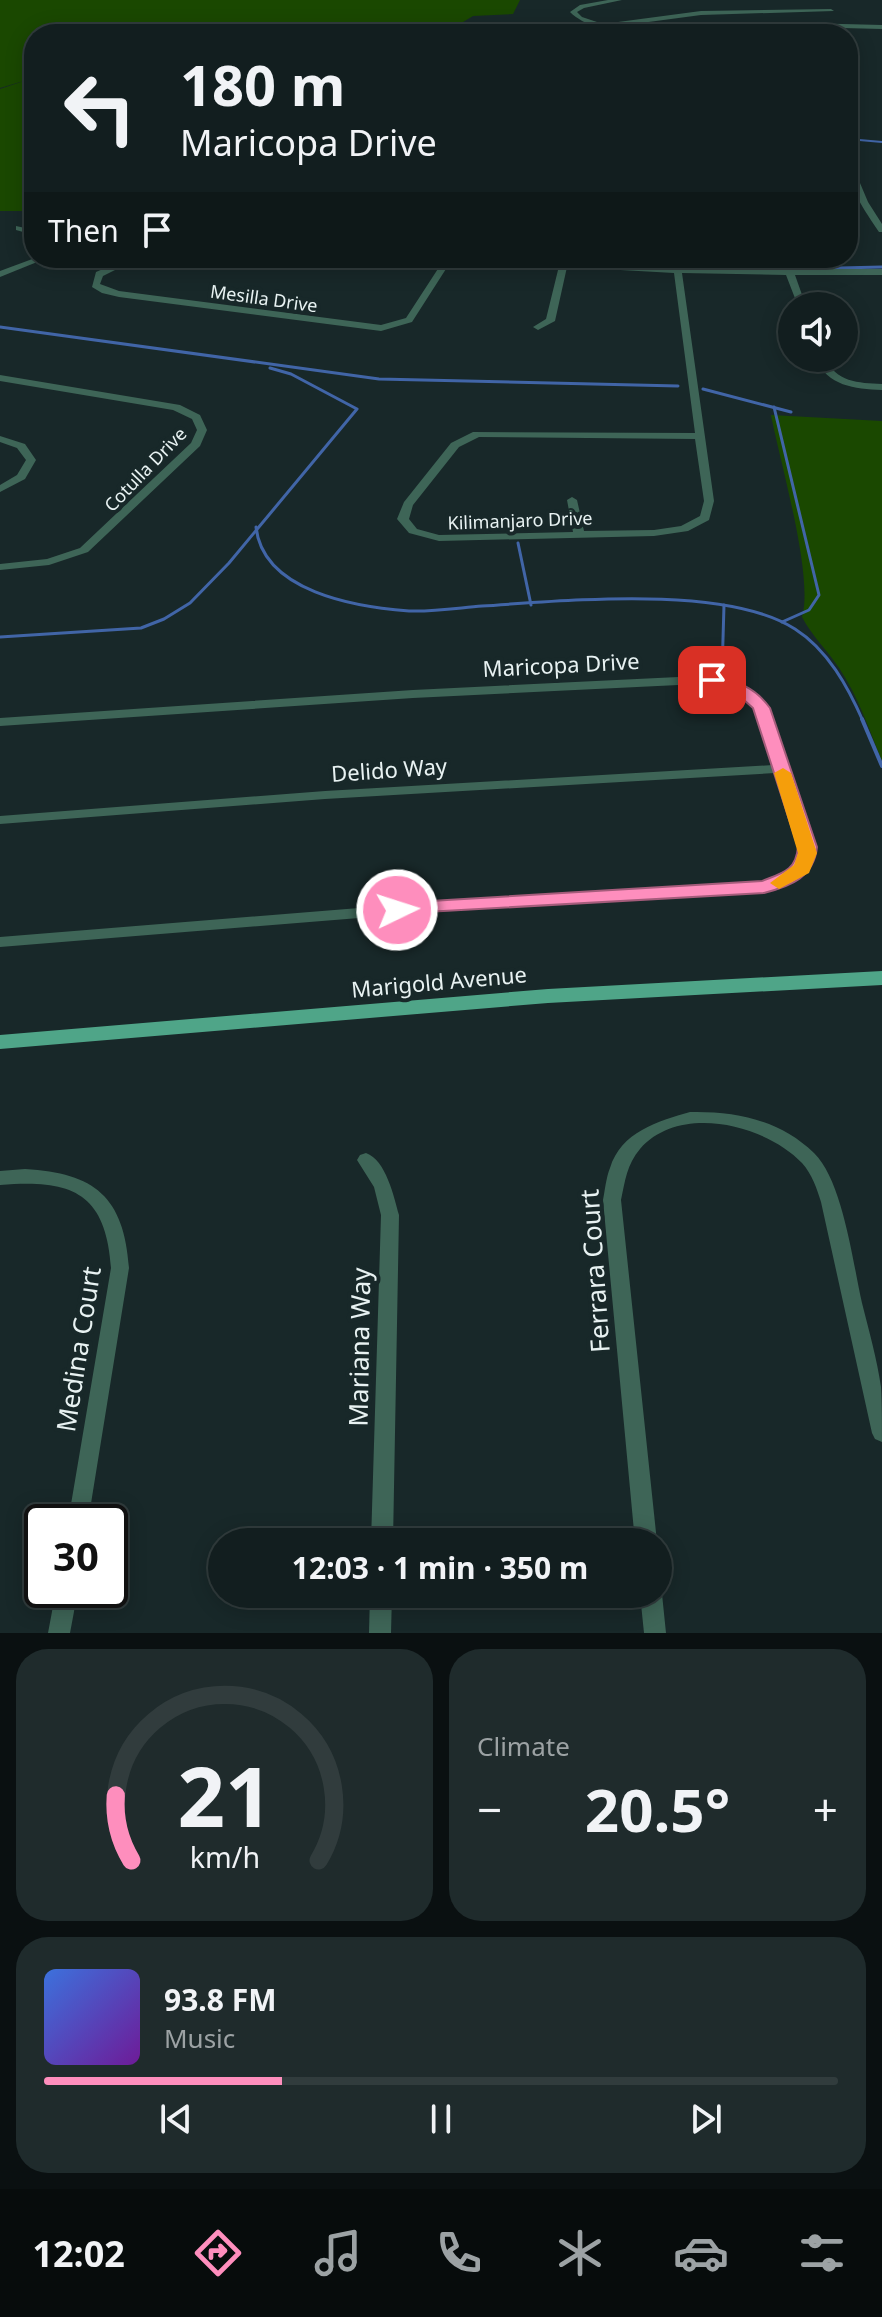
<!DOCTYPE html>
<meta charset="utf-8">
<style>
:root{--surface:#121e1f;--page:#1f2b2c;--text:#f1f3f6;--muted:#9ca2a4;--line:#313c3d;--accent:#fe8ebd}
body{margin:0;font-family:"Noto Sans",sans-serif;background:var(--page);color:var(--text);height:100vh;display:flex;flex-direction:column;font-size:30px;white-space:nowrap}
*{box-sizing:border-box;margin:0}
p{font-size:26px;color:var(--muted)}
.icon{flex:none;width:44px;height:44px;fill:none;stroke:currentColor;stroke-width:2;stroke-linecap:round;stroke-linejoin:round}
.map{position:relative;height:1633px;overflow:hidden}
.panel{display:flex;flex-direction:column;gap:16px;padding:16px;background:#0a1011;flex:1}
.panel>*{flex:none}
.top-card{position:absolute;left:24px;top:24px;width:834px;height:244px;border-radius:32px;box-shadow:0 4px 20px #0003,0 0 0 2px var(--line);background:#121e1f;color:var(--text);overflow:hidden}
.fabs{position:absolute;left:778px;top:292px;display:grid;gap:16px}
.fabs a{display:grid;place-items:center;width:80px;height:80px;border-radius:50%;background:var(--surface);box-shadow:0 4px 20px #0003,0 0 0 2px var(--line);font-size:40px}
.speed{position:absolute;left:24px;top:1504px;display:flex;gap:16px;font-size:40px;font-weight:700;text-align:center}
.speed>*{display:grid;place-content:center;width:104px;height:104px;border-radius:50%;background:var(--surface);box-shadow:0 4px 20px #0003,0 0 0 2px var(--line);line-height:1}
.speed .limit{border:4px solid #111;border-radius:12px;background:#fff;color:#111}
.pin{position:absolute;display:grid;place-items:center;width:68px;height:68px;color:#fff;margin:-34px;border-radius:16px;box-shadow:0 4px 12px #0006}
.me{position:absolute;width:88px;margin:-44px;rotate:86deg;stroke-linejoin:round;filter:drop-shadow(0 0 6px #0008)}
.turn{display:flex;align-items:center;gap:28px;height:168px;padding:0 24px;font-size:36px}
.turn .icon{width:104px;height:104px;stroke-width:2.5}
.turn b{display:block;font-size:56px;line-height:68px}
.then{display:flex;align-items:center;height:76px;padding:0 24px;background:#0003;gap:16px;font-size:30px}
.big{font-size:60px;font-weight:700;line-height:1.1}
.panel .widget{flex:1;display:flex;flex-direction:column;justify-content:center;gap:12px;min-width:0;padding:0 28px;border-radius:32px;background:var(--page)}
.panel .dial{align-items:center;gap:0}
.dial svg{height:208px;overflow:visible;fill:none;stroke:var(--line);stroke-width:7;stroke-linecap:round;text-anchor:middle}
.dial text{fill:var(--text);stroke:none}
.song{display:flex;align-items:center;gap:24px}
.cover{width:96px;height:96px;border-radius:12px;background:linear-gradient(135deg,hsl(220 70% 55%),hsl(280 70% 35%))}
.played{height:8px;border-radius:4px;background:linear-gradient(90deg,var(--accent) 30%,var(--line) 30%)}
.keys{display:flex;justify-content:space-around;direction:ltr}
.heat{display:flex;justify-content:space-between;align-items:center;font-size:44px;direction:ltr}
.panel .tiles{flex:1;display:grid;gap:16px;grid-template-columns:1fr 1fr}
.widget:last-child{grid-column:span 2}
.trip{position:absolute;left:208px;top:1528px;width:464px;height:80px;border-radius:40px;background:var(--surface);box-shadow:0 4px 20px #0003,0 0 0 2px var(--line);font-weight:700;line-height:80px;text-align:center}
.tab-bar{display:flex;height:128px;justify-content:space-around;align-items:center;background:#070c0c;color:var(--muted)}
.tab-bar .icon{width:56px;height:56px}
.tab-bar .on{color:var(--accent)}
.tab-bar b{font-size:36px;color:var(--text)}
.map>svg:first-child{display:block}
.green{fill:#1a4800}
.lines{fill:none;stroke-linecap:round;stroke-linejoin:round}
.stream-far2{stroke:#4165a7;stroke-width:2}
.stream-far1{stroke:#4165a7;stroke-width:3}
.stream{stroke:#4165a7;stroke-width:4}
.minor{fill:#3e6557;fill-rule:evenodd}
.major{fill:#4fa588;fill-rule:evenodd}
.route{fill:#fe8ebd;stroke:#a55c7b;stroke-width:2}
.slow{fill:#f59e0b}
.labels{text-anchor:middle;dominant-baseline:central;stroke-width:8;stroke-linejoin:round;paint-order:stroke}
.far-street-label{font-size:18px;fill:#e8f2f2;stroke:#182829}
.street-label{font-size:22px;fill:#e8f2f2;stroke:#182829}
.near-street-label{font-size:26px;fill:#e8f2f2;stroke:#182829}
</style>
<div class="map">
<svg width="882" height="1633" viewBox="0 0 882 1633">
<rect width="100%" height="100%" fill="#182829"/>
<g class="green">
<path d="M0 0H520L513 14 473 16 463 22 403 26 355 34H34V211H0V89L27 80 0 88Z"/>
<path d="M771 415 882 421V761C869 729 858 696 839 668 827 650 812 636 802 617 814 577 780 462 771 415Z"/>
</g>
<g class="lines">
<g class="stream-far2">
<path d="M319 33 323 34"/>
<path d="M848 139 882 142"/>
</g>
<g class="stream-far1">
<path d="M797 269 882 267"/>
<path d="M0 327 379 379 678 386"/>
<path d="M703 389 791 412"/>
<path d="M774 407 819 595 809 610 782 622"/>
<path d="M256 527C263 592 356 607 409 611 433 612 458 608 482 606 564 601 725 584 795 629 828 650 848 687 863 721"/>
<path d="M518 543 531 605"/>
<path d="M0 637 141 628 164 619 190 603 229 563 357 409 291 374 270 368"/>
<path d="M722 673 724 605"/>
</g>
<path class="stream" d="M862 719 882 766"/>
<g class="minor">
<path d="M608 0H622L584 8 577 12 582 17 603 24 701 11 831 9 834 11 701 15 611 27 629 34C611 34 583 25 570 12L580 5Z"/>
<path d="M764 22 882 25V29L764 26 656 34Z"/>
<path d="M485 26 521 32 524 34 485 30 448 34Z"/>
<path d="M848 162 852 164 868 202 882 224V232H879C865 211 848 188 848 162Z"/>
<path d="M16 226 34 230V235L16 230Z"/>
<path d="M35 258H47L0 277V271Z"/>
<path d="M128 258H139L103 276 100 284 119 291 381 325 406 318 445 258H453L412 322 381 331 119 297 102 293 92 287 96 272Z"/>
<path d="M302 258H312L297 270H291V266Z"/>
<path d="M457 258 560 261 561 258H569L568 262 673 267 672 258H680L682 268 784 269 780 258H788L793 269H882V275H795L806 306H798L786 275 682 273 714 501 709 520 688 531 654 536 439 541 409 533 397 519 404 502 451 443 473 432 695 433 674 273 567 267 555 321 538 330 533 327 546 319 559 266 461 261ZM479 437 695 439 704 501 700 516 681 526 654 530 584 531 577 500 572 497 567 500 573 532 439 535 417 529 409 519 413 505 459 447Z"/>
<path d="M815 358H825C836 382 858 383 882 384V390C854 389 828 386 815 358Z"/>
<path d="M0 375 180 405 200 415 207 430 200 446 88 552 49 565 0 570V564L47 559 80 548 191 443 197 430 192 419 173 410 0 381Z"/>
<path d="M0 436 25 444 36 460 25 479 0 492V485L17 475 26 460 17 448 0 442Z"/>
<path d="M699 676C730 678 750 681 767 708L815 853C807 879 788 885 764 892L458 910 0 947V937L458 900 764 882C781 877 795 871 801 853L775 773 325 799 0 824V816L325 791 773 765C757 716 760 687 699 684L413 698 0 726V718L413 690Z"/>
<path d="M690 1112C736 1111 780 1120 814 1153 843 1181 853 1264 862 1303 869 1331 877 1359 881 1387 882 1404 882 1424 882 1442L875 1439 872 1433 821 1202C817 1189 812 1174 802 1163 766 1125 680 1103 640 1149 627 1164 625 1181 621 1200L657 1542H635L603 1200C605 1190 606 1178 610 1168 621 1132 658 1121 690 1112Z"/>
<path d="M366 1153C386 1160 394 1197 399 1215L393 1542H371L381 1215 374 1187 357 1160 360 1155Z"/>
<path d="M25 1169C95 1173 124 1197 129 1268L88 1522H68L111 1268C106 1192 71 1179 0 1185V1171Z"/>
<path d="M658 1586 662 1594 666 1633H644L640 1594H658Z"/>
<path d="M56 1590H78L70 1633H48Z"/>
<path d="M370 1594H392L391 1633H369Z"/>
</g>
<path class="major" d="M882 971V985L548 1003 0 1049V1035L548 989Z"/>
</g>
<path class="route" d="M712 675C737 682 754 686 770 708L817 847C814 877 791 886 764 893L390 914 387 910 397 903 762 881C782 873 796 871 798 847L753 708 735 692 706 684 704 680 706 677Z"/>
<path class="slow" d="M783 768 791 773 817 853 809 873 779 889 770 883 794 865 798 853 774 773Z"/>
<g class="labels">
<g class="far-street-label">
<text transform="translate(264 298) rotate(8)">Mesilla Drive</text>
<text transform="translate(145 469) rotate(-46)">Cotulla Drive</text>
<text transform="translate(520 520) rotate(-2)">Kilimanjaro Drive</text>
</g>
<g class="street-label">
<text transform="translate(561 664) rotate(-3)">Maricopa Drive</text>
<text transform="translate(389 769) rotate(-4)">Delido Way</text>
<text transform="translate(439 981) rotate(-5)">Marigold Avenue</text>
</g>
<g class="near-street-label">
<text transform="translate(594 1271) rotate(-94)">Ferrara Court</text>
<text transform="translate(359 1347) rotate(-89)">Mariana Way</text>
<text transform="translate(78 1349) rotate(-81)">Medina Court</text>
</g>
</g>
</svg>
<div class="fabs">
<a><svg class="icon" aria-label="sound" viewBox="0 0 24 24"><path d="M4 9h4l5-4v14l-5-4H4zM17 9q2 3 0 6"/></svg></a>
</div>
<div class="speed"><div class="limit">30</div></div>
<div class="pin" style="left:712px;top:680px;background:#d93025"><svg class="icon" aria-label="arrive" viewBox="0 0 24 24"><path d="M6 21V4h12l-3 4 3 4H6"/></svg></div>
<svg class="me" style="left:397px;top:910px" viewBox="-20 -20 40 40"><circle r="17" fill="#fe8ebd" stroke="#fff" stroke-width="3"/><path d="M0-11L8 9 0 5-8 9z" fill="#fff"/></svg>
<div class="trip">12:03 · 1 min · 350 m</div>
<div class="top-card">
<div class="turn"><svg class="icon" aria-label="left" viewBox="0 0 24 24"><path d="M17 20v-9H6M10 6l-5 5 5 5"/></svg><div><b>180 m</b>Maricopa Drive</div></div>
<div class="then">Then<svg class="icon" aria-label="arrive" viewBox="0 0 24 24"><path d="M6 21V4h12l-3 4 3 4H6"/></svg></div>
</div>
</div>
<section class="panel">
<div class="tiles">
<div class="widget dial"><svg viewBox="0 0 100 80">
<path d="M14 69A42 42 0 1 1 86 69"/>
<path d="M14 69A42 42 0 0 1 8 44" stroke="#fe8ebd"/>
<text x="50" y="56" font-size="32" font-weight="700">21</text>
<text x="50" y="72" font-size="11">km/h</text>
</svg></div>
<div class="widget"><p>Climate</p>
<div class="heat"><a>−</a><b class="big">20.5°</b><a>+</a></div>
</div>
<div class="widget">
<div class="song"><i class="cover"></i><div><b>93.8 FM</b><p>Music</p></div></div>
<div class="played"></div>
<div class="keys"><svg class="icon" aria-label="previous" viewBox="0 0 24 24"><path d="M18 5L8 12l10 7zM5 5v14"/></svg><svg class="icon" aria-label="pause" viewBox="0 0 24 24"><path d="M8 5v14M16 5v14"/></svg><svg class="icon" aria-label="next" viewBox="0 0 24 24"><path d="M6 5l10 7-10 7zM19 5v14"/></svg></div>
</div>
</div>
</section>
<nav class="tab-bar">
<b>12:02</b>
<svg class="icon on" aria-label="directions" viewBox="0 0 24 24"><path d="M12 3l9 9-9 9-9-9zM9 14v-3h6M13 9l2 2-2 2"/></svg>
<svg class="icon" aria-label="music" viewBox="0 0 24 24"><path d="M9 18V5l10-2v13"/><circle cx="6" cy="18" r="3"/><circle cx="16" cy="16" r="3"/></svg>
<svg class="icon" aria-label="phone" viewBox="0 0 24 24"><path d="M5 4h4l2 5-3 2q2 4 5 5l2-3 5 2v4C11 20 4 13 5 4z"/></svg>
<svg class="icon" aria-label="climate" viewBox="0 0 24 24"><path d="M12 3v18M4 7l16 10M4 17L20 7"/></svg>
<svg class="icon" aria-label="car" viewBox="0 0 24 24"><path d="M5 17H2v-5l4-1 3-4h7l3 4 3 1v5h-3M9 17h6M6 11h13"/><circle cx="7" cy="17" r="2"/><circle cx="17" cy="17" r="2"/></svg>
<svg class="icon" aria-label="filters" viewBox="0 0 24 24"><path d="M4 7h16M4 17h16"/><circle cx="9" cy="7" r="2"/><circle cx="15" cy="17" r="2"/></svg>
</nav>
